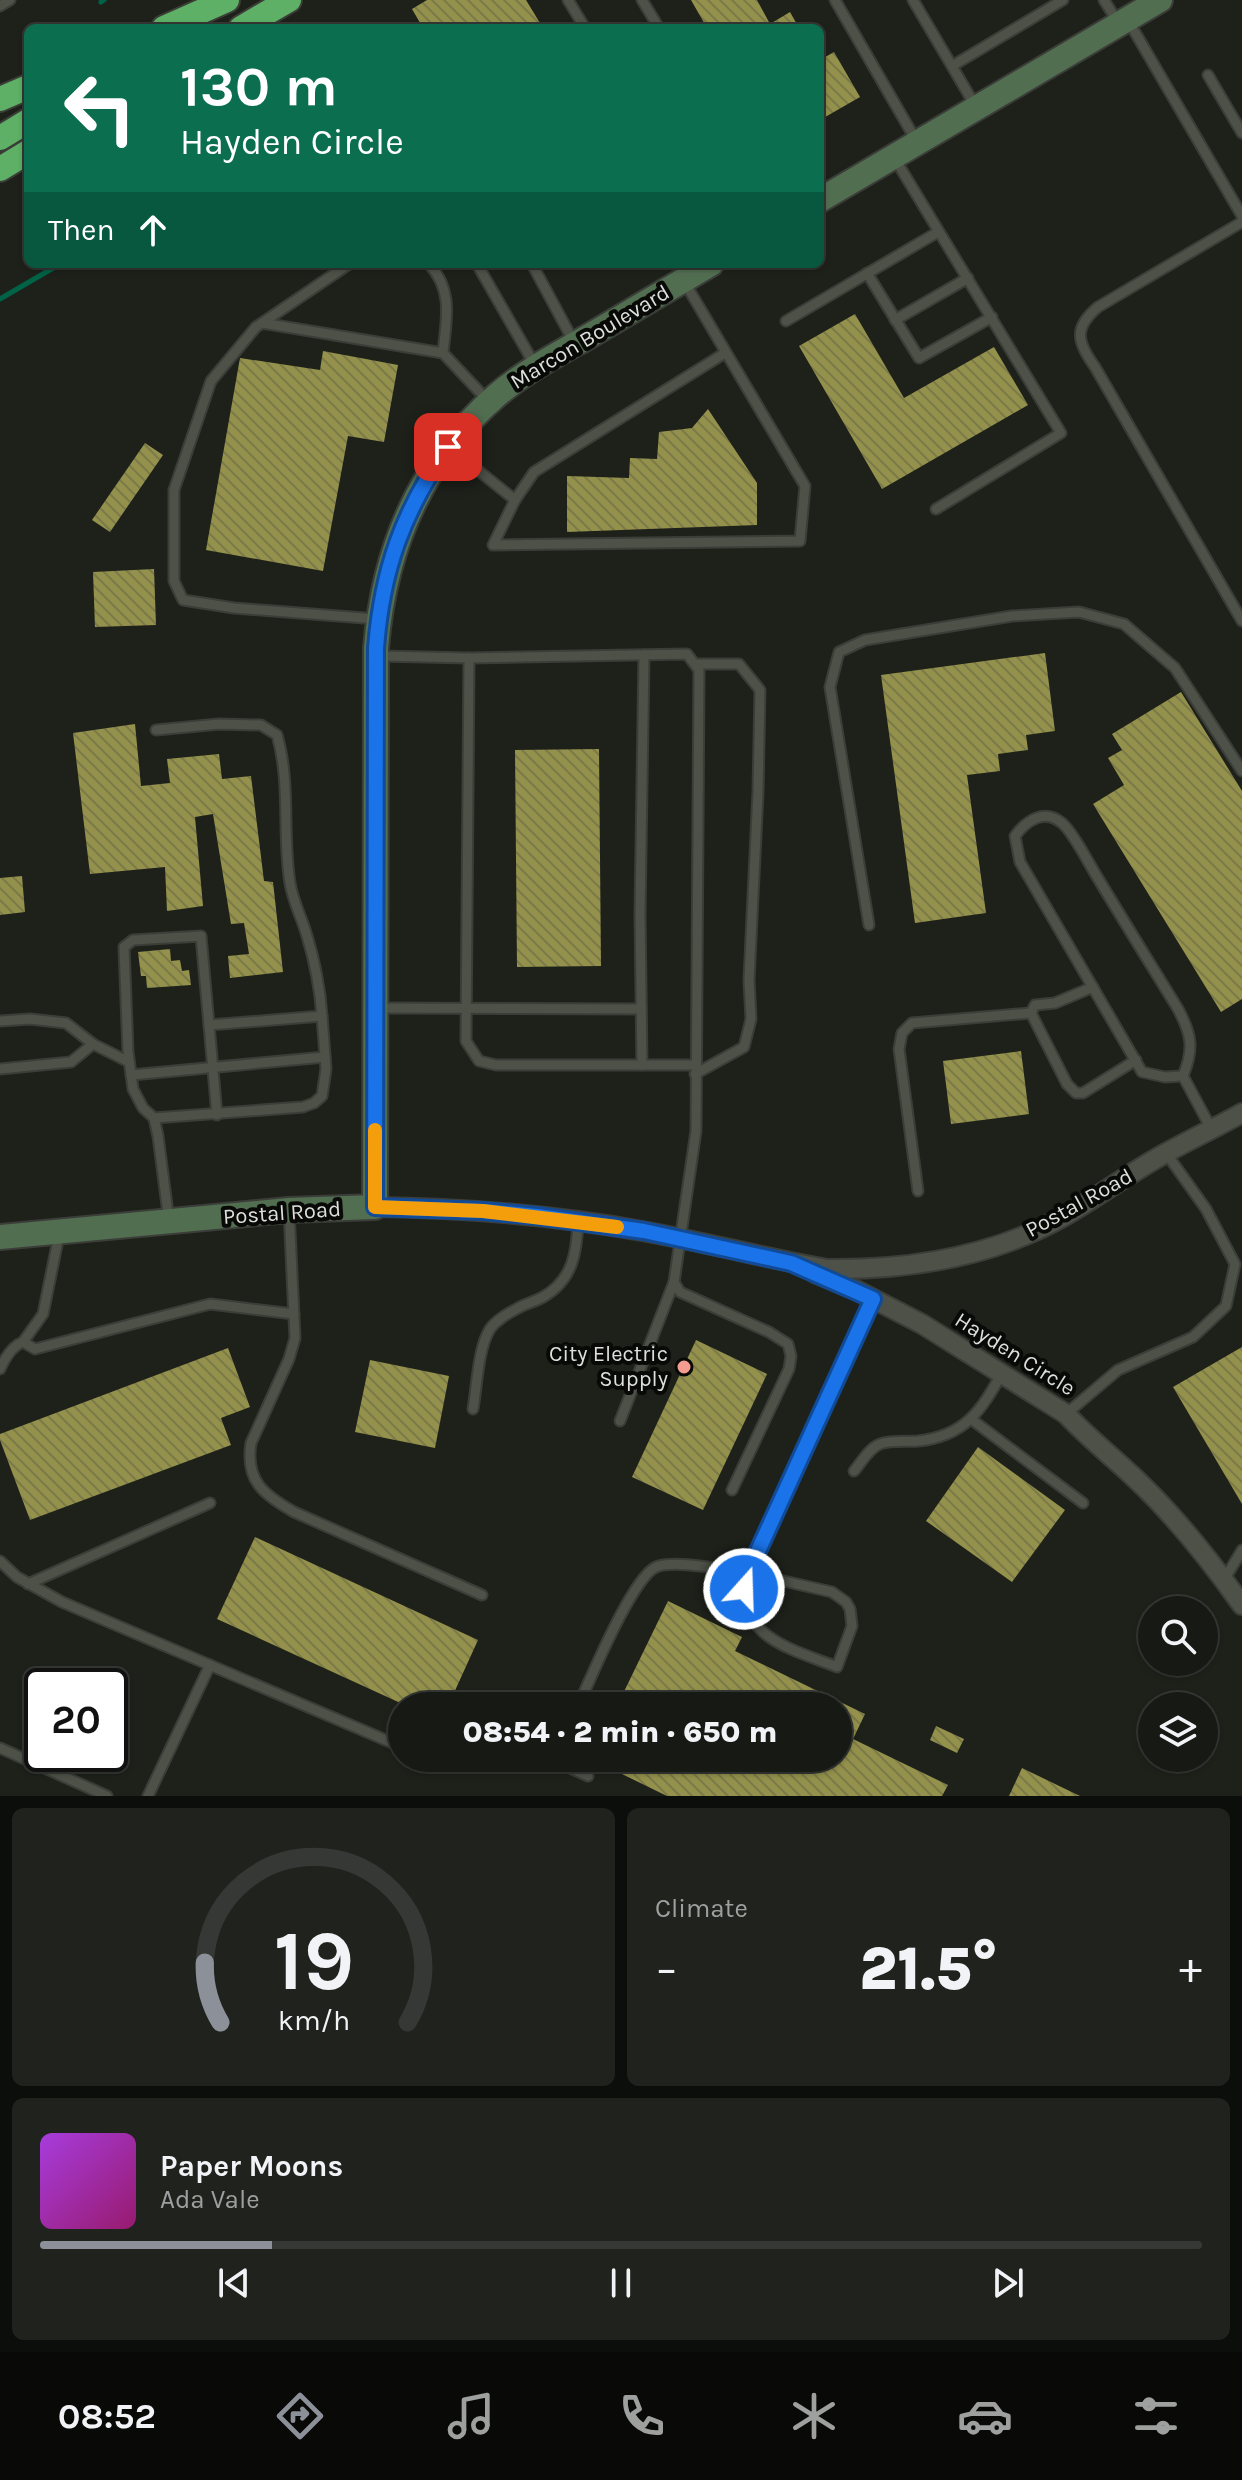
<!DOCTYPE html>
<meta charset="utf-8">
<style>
:root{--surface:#161914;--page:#1f221d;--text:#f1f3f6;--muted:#9ea0a0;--line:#353834;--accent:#8c9099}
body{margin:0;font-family:Karla,sans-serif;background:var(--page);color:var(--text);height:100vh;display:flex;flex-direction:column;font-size:30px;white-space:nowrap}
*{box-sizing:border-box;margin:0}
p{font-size:26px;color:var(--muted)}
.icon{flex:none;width:44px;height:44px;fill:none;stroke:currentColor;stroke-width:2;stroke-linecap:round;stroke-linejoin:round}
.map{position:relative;height:1796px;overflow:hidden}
.sheet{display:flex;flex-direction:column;gap:12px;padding:12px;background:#0c0e0b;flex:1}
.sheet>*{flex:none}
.banner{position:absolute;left:24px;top:24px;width:800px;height:244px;border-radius:12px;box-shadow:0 2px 6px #0004,0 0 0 2px var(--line);background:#0b6e4f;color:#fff;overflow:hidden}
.buttons{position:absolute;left:1138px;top:1596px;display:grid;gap:16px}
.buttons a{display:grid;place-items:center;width:80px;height:80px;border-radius:50%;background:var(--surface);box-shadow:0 2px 6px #0004,0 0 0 2px var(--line);font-size:40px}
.speed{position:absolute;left:24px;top:1668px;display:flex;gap:16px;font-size:40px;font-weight:700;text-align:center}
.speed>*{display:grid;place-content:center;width:104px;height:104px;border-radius:50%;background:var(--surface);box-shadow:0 2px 6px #0004,0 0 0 2px var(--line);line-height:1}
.speed .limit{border:4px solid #111;border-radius:12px;background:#fff;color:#111}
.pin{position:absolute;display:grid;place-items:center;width:68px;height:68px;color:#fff;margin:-34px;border-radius:16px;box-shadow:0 4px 12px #0006}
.me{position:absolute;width:88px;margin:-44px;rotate:20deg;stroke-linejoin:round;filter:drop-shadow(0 0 6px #0008)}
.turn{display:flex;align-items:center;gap:28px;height:168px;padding:0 24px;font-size:36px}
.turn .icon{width:104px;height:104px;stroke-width:2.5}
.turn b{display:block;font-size:56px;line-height:68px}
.then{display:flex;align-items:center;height:76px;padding:0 24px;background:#0003;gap:16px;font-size:30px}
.big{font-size:60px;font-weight:800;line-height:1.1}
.sheet .card{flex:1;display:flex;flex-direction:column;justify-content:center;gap:12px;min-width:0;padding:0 28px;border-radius:12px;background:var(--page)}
.sheet .dial{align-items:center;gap:0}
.dial svg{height:208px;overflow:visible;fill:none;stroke:var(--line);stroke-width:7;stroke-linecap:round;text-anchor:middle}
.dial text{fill:var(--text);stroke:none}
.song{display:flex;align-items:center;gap:24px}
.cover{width:96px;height:96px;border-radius:12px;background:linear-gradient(135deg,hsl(280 70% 55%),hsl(320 70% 35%))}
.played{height:8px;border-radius:4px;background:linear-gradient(90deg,var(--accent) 20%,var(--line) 20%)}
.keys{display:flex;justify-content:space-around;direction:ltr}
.heat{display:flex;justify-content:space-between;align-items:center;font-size:44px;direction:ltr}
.sheet .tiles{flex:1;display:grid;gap:12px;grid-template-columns:1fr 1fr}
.card:last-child{grid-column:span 2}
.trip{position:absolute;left:388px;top:1692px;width:464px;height:80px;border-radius:40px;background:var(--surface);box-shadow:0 2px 6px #0004,0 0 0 2px var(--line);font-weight:800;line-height:80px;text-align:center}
.tab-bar{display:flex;height:128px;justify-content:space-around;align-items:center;background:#090a08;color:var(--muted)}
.tab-bar .icon{width:56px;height:56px}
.tab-bar .current{color:var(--accent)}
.tab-bar b{font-size:36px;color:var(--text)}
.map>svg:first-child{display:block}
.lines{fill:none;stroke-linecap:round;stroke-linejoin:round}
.stream{stroke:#006246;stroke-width:5}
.building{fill:url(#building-back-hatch)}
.lane-casing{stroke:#3b3d38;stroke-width:13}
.street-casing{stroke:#3b3d38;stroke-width:22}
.secondary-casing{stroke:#3b3d38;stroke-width:28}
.highway-casing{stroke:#3b3d38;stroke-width:28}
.lane{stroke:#4d5148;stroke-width:9}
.street{stroke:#4d5148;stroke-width:18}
.secondary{stroke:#526e51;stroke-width:24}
.highway{stroke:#5db065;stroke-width:24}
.route-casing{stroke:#114b97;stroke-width:20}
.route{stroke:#1a73e8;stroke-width:14}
.slow{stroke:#f59e0b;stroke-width:14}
.poi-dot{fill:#f59c90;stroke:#090a07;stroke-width:3}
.labels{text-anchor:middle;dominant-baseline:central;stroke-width:8;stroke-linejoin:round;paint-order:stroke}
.street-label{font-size:22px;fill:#dcdfda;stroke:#090a07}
.poi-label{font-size:22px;fill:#dcdfda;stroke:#090a07;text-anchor:end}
</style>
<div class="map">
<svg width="1242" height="1796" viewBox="0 0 1242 1796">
<defs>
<pattern id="building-back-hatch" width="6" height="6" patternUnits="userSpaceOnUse" patternTransform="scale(2)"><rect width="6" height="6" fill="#93914b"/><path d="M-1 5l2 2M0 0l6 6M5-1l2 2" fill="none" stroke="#7b7a48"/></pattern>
</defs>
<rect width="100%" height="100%" fill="#1e211a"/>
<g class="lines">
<g class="stream">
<path d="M101 2 104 0"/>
<path d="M0 299 60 264"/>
</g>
</g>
<g class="building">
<path d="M427 0H526L543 28H423L412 9Z"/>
<path d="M691 0H757L770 24 790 12 799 28H707Z"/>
<path d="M834 52 860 97 820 120V60Z"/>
<path d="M855 314 904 398 994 347 1028 405 882 489 799 346Z"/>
<path d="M323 351 398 365 384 442 348 436 323 571 206 550 240 358 320 370Z"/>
<path d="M708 409 757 483V525L567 532V476L629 478 630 458 657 459 659 432 692 428Z"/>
<path d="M145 443 163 455 110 532 92 520Z"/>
<path d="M154 569 156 625 95 627 93 572Z"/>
<path d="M1045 653 1055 731 1026 735 1028 750 998 754 1000 771 967 775 986 913 915 923 881 675Z"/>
<path d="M1181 692 1242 791V999L1221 1012 1093 804 1124 785 1108 758 1122 750 1112 734Z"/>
<path d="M135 724 141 786 170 783 167 759 219 754 222 779 251 776 264 881 273 882 283 972 230 978 228 956 249 954 244 923 231 924 213 814 195 817 203 906 167 911 165 867 90 874 73 733Z"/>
<path d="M599 749 601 966 517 967 515 750Z"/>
<path d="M22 876 25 912 0 915V878Z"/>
<path d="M170 949 171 961 180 960 182 971 189 970 191 985 147 988 146 976H141L138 952Z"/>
<path d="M1021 1051 1029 1114 951 1124 943 1061Z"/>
<path d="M696 1340 767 1374 703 1510 632 1477Z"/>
<path d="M1242 1347V1504L1173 1387Z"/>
<path d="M228 1348 250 1407 221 1418 231 1445 30 1520 0 1440V1434Z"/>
<path d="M370 1360 449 1376 435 1448 355 1432Z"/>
<path d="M978 1447 1065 1510 1012 1582 926 1521Z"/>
<path d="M255 1537 478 1640 448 1706H407L217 1619Z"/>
<path d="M668 1601 742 1637 735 1651 865 1714 853 1739 948 1785 942 1796H667L589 1758H838V1706H617Z"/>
<path d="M936 1726 964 1739 957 1753 930 1740Z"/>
<path d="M1022 1768 1080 1796H1009Z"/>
</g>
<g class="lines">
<defs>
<g id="lane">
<path d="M568 0 585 28"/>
<path d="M642 0 659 28"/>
<path d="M835 0 917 142"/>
<path d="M913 0 976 107"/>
<path d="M1104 0 1117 21"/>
<path d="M0 6 10 0"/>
<path d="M1129 22 1242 216"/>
<path d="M952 66 1063 0"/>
<path d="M1208 75 1242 133"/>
<path d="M895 159 1061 433 936 509"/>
<path d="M1242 222 1098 307C1073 328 1077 342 1095 367L1242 621"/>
<path d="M349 264 256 327 211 381 174 490V581L183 600 234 608 377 619"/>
<path d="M429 264C454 291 446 320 443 353L489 402"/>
<path d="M477 264 536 367"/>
<path d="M532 264 575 344"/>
<path d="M867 273 919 358 992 317"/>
<path d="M685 283 805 486 800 541 493 545 515 500 534 472 725 353"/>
<path d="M895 320 968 278"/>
<path d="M786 321 938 232"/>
<path d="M262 323 443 353"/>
<path d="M449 447 515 500"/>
<path d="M379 656 469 658 687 654 699 670 696 1131 674 1282 680 1292 769 1332 788 1344 791 1356 789 1369 732 1490"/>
<path d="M469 658 466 1041 479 1061 496 1065H696"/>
<path d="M695 664H739L760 690 758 792 749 980 751 1019 744 1047 695 1074"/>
<path d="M156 730 219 724 261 725 277 735C291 783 282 834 290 883 293 902 302 918 307 936 315 962 320 989 322 1016L209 1025 201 936 133 940 124 947 128 1052 133 1089 143 1108 154 1118 158 1136 169 1221"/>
<path d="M869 925 830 687 839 652 865 640 1012 616 1079 612 1124 624 1175 668 1242 771"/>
<path d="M1093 987 1055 1003 1035 1005 1031 1013 1067 1084 1076 1093H1083L1136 1060"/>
<path d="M379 1008 641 1009"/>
<path d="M0 1021 30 1019 66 1023 93 1044 129 1062"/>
<path d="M209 1025 217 1115"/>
<path d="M642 1065 640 914 644 655"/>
<path d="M0 1069 71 1062 93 1044"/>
<path d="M131 1075 325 1057"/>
<path d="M1183 1076 1165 1077 1142 1072 1020 862 1015 836C1026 821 1044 808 1062 823 1073 832 1088 862 1096 875 1123 920 1151 965 1178 1009 1192 1035 1194 1049 1183 1076L1212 1130"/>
<path d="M154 1118 303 1107 314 1103 322 1096 326 1069 322 1016"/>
<path d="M918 1191 899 1049 902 1033 912 1023 1031 1013"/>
<path d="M289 1210 295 1338 289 1359 251 1443C245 1481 264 1495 294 1512L482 1595"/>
<path d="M23 1342 35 1349 210 1304 294 1314"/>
<path d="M0 1369C5 1358 12 1346 23 1342L43 1314 59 1235"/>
<path d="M473 1409C477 1386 478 1348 490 1329 497 1319 509 1313 520 1307 528 1303 536 1301 543 1297 573 1280 577 1252 578 1221"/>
<path d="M1066 1414 1118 1370 1193 1337 1226 1306 1235 1264 1206 1209 1166 1153"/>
<path d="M971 1419 1083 1503"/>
<path d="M620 1421 674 1282"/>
<path d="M854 1471C861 1463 869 1448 880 1444 891 1440 906 1442 918 1441 965 1436 981 1411 1002 1373"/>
<path d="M0 1561 17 1577 62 1602 402 1747"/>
<path d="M748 1573 832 1592 846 1602 850 1609 852 1626 837 1667C792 1649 732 1637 748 1573Z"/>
<path d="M1224 1580 1242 1550"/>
<path d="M28 1584 210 1503"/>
<path d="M578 1706C591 1678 632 1578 656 1567 675 1559 727 1571 748 1573L873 1299"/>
<path d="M0 1748 107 1796"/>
<path d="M553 1758 552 1760 588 1776"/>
<path d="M148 1796 210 1665"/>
</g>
<g id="street">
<path d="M375 1207C465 1208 553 1215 642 1231 704 1242 765 1258 827 1269 907 1270 992 1257 1063 1217 1098 1197 1131 1172 1166 1153 1191 1139 1217 1127 1242 1113"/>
<path d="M815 1273 858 1291 922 1324 1066 1414C1090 1440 1118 1461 1143 1486 1180 1522 1212 1563 1242 1605"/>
</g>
<g id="secondary">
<path d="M820 200 1160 0"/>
<path d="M0 1237 289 1210 375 1207 376 648C384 548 420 462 497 395 523 373 554 356 584 339 626 314 668 289 711 264"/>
</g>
<g id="highway">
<path d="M164 28 227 0"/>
<path d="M241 28 289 0"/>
<path d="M0 99 28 87"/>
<path d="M0 138 28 121"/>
<path d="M0 169 28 152"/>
</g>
</defs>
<use href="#lane" class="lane-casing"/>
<use href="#street" class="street-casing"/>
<use href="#secondary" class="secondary-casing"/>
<use href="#highway" class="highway-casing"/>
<use href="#lane" class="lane"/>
<use href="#street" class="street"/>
<use href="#secondary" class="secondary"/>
<use href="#highway" class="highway"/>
</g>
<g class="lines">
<defs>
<path id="route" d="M448 447C403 511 382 570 376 648L375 1207 483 1211 537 1216 644 1231 791 1263 873 1299 748 1573 744 1589"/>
</defs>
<use href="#route" class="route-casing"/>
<use href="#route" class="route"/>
<path class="slow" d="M375 1130V1207L483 1211 617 1227"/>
</g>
<circle class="poi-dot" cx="684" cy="1367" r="8"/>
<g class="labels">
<g class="street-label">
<text transform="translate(590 337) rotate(-31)">Marcon Boulevard</text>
<text transform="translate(1079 1203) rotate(-29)">Postal Road</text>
<text transform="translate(282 1213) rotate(-4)">Postal Road</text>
<text transform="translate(1015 1354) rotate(32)">Hayden Circle</text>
</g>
<g class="poi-label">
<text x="668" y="1354">City Electric<tspan x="668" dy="25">Supply</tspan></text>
</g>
</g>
</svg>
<div class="buttons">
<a><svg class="icon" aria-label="search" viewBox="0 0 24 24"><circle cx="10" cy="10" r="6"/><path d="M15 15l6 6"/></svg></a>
<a><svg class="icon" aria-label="layers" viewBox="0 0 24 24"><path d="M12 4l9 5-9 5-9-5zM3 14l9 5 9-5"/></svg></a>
</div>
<div class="speed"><div class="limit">20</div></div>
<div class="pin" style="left:448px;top:447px;background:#d93025"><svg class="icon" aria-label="arrive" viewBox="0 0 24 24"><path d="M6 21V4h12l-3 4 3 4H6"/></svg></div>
<svg class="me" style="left:744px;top:1589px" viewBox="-20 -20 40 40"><circle r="17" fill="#1a73e8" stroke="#fff" stroke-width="3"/><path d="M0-11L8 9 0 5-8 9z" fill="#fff"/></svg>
<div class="trip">08:54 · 2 min · 650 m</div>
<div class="banner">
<div class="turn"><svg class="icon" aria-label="left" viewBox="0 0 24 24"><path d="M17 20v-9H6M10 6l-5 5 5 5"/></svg><div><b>130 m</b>Hayden Circle</div></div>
<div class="then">Then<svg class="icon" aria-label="ahead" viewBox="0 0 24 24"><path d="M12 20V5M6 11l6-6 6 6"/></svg></div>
</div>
</div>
<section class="sheet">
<div class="tiles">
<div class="card dial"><svg viewBox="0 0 100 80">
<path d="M14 69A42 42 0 1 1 86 69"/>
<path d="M14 69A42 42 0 0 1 8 46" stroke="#8c9099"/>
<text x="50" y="56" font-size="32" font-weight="700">19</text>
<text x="50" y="72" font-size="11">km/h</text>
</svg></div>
<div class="card"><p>Climate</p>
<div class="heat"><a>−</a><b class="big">21.5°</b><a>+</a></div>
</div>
<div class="card">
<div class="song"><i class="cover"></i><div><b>Paper Moons</b><p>Ada Vale</p></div></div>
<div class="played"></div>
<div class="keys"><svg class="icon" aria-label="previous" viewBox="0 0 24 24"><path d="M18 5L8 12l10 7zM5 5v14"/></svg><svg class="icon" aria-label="pause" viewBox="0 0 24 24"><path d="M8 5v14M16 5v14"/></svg><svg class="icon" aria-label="next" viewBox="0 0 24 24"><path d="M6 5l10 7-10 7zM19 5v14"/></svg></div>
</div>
</div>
</section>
<nav class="tab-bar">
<b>08:52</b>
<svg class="icon current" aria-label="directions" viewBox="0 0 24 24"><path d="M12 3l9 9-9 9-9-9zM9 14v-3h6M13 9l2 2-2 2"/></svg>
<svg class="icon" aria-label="music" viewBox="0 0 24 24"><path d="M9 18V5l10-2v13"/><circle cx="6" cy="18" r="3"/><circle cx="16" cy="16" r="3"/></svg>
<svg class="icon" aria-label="phone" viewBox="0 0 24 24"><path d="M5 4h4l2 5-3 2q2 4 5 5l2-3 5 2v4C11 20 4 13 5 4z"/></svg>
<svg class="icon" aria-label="climate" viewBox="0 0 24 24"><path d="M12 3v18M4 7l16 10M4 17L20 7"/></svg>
<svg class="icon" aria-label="car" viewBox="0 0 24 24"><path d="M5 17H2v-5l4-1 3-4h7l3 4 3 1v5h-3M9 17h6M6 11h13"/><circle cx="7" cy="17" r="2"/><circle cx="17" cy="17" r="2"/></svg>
<svg class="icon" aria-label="filters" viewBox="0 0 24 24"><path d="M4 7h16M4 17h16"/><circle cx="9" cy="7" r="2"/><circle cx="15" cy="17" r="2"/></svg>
</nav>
